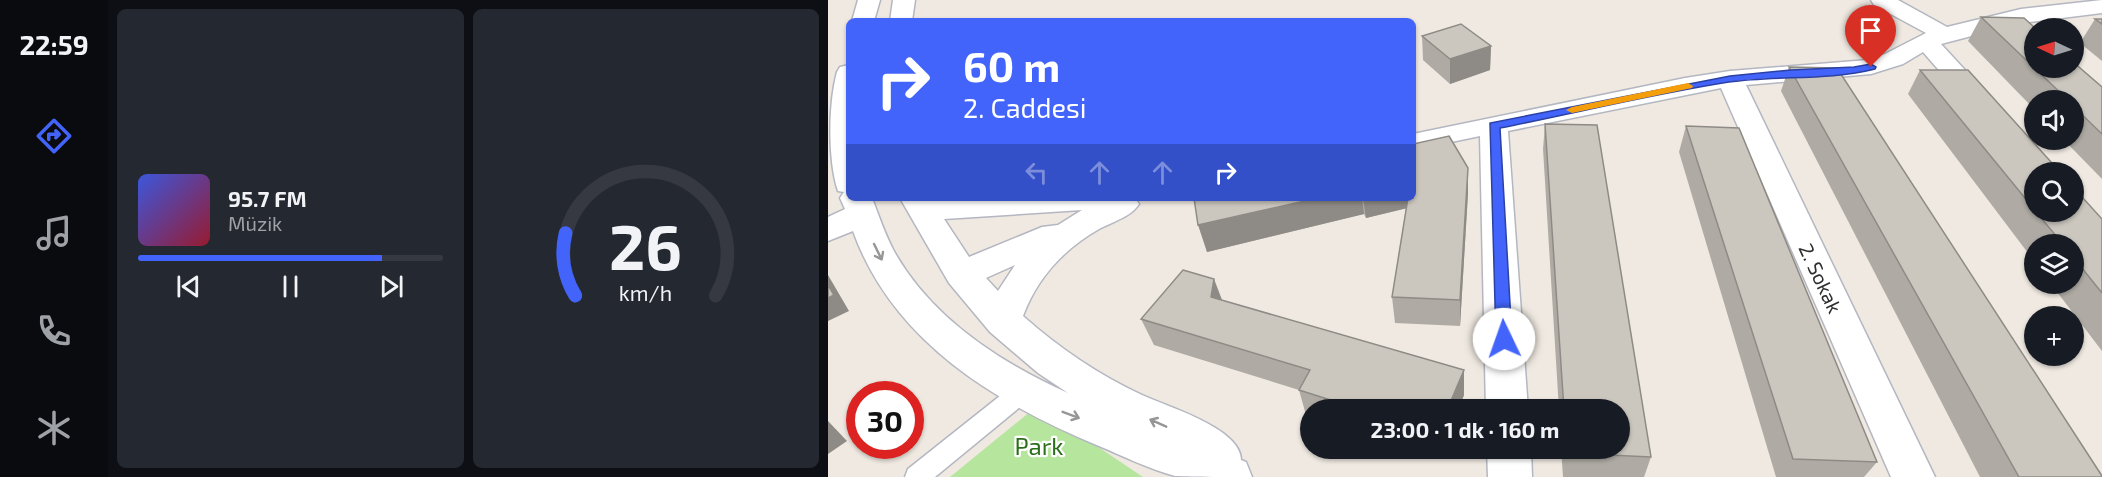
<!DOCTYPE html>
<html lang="tr">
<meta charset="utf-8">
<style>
:root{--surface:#171b24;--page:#242831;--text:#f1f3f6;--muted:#9ea1a6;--line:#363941;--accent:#4264fb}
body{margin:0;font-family:"Exo 2",sans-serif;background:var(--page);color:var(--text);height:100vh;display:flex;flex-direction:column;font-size:22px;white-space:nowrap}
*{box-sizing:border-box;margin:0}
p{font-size:20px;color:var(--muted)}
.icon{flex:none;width:33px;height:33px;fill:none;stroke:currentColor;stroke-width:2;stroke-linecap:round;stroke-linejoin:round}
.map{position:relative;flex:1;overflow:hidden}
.side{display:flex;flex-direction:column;gap:9px;padding:9px;background:#0d0f14;width:720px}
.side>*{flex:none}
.banner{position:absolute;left:18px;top:18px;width:570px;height:183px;border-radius:9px;box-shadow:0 2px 4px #0004;background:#4264fb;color:#fff;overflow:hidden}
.needle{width:39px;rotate:274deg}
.controls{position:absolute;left:1196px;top:18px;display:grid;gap:12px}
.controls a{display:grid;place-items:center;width:60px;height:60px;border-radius:50%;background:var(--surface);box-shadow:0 2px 4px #0004;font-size:30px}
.speed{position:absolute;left:18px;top:381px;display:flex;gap:12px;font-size:30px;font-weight:700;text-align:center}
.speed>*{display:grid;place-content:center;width:78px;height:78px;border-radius:50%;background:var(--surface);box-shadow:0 2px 4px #0004;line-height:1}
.speed .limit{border:9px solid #d22;background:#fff;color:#111}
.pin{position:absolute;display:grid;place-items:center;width:51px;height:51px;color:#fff;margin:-62px -26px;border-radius:50% 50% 50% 0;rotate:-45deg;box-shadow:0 0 6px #0007}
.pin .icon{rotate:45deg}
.me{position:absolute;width:66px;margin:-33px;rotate:357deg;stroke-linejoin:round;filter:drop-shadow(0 0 4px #0008)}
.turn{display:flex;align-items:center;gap:21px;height:126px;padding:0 18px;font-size:27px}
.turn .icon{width:78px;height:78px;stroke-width:2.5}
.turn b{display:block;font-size:42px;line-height:51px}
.lanes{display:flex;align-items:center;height:57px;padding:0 18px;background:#0003;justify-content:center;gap:30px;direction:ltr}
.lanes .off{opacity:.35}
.side .tile{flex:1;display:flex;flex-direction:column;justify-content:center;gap:9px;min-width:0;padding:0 21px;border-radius:9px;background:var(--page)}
.side .dial{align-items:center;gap:0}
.dial svg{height:156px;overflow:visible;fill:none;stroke:var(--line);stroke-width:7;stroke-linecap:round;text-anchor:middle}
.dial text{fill:var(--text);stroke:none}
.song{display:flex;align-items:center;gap:18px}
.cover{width:72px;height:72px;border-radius:9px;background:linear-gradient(135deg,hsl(230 70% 55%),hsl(350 70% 35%))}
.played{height:6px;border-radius:3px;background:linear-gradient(90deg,var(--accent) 80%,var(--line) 80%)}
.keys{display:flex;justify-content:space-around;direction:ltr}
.side .tiles{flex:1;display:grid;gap:9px;grid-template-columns:repeat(2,1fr)}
.trip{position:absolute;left:472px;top:399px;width:330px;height:60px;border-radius:30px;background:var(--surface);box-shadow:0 2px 4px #0004;font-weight:700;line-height:60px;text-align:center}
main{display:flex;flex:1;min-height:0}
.tab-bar{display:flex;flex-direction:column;width:108px;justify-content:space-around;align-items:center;background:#090b0e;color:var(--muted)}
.tab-bar .icon{width:42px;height:42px}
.tab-bar .on{color:var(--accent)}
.tab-bar b{font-size:27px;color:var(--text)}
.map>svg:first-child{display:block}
.green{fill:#b6e59e}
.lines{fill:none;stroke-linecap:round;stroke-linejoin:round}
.lane-casing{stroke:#b4b7c1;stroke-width:3}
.street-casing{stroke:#b4b7c1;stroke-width:3}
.lane{fill:#fff;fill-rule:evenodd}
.street{fill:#fff;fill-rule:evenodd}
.wall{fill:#afaba4}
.shaded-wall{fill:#8e8b86}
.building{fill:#cbc7bf;stroke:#8e8b86;stroke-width:1.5}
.oneway{stroke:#969696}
.route{fill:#4264fb;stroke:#2b41a3;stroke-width:1.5}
.slow{fill:#f59e0b}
.labels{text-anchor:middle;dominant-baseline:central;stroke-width:4.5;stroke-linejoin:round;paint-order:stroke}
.street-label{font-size:20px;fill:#2e2e2e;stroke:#fff}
.near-park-label{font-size:24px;fill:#2c6e1b;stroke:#fff}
</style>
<main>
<nav class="tab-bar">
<b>22:59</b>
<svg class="icon on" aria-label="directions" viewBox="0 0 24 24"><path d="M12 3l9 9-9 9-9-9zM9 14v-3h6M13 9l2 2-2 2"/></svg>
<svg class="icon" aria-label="music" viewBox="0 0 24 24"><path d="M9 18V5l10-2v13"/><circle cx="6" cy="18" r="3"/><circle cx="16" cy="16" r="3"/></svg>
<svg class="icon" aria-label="phone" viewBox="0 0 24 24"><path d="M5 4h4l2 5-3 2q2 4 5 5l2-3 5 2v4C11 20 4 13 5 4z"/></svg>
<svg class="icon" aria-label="climate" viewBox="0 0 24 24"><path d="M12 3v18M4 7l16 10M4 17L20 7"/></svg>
</nav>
<section class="side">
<div class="tiles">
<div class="tile">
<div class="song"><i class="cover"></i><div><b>95.7 FM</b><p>Müzik</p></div></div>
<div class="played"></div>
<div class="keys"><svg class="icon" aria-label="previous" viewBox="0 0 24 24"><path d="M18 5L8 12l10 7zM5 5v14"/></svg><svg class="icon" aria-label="pause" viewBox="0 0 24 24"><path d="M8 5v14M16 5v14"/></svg><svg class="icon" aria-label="next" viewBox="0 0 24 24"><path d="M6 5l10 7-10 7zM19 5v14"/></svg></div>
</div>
<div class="tile dial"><svg viewBox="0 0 100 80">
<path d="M14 69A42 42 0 1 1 86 69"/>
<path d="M14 69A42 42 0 0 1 9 37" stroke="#4264fb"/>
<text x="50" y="56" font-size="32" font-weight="700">26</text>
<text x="50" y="72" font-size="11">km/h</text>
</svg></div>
</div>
</section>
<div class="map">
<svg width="1274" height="477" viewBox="0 0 1274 477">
<rect width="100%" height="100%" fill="#efe9e1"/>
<path class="green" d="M209 406 315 477H122Z"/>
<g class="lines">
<defs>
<path id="lane" d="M195 382 203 384 206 391 203 398 107 477H77L80 469 187 384Z"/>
<g id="street">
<path d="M30 0H52L46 21H24Z"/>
<path d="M65 0H87L84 21H62Z"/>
<path d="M1043 0H1070L1119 27 1193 9 1274 0V13L1193 23 1113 44 1231 172H1206V179L1095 52 1075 64 1043 74 918 85 1107 477H1063L893 88 680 131 700 410H658L652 136 585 150V134L857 78 902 71 1040 60 1057 54 1098 33 1046 5Z"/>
<path d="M21 65V198H44C51 216 57 235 67 253 104 318 173 363 240 393L210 373 162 332 121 283 72 198H307L311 204C303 217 284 222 271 229 236 249 209 278 195 316 231 348 271 375 314 395 339 406 366 414 389 429 400 436 413 447 413 460L418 462 424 477C404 477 365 477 347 476 321 469 295 456 271 446 168 403 65 342 25 231L0 241V217L17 209 12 198 16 192 10 191C0 161 0 105 9 72L12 67ZM254 210 230 225 214 227 141 257 116 219ZM187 265 170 291 158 278Z"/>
<path d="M659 448H703L704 477H660Z"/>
</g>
</defs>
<use href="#lane" class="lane-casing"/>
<use href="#street" class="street-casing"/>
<use href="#lane" class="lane"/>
<use href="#street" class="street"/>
</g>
<g class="wall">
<path d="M1153 17 1274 87V179L1236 140H1245V100H1206V109L1140 41Z"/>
<path d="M1267 19H1274V61L1252 43Z"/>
<path d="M594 36 663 46 662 70 622 84 595 60Z"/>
<path d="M961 67 1274 477H1152L953 91Z"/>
<path d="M1092 70 1206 172V212H1245L1274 219V351L1223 284H1245V244H1206V261L1080 94Z"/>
<path d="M717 124 823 457 816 477H735L733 448H792V410H731L715 149Z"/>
<path d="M858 126 1049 462 1036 477H948L851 152Z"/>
<path d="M640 168V193L632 326 567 323 564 297 578 208 538 218 536 214 379 252 366 198H585Z"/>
<path d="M394 300 636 370V395L630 410H483V416L478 415 471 390 326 345 313 319Z"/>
<path d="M583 448H614L611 457Z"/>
</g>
<g class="shaded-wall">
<path d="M663 46 662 70 622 84V59Z"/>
<path d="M640 168V193L632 326V300Z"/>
<path d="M490 198H534L536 214 379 252 370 225Z"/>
<path d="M535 198H584V207L538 218Z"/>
<path d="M0 275 21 311 0 321Z"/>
<path d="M386 279 396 305 383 297Z"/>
<path d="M636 370V395L630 410H619Z"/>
<path d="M0 421 19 441 0 454Z"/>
<path d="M610 448H614L611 457Z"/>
</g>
<g class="building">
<path d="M1153 17 1196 18 1207 28H1206V68H1245V62L1274 87V134L1245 106V100H1240Z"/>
<path d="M1267 19H1274V24Z"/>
<path d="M633 24 663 46 622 59 594 36Z"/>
<path d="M961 67 1009 68 1274 476V477H1191Z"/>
<path d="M1092 70H1140L1232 172H1206V209Z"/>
<path d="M717 124 769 125 823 457 739 453V448H792V410H736Z"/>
<path d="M858 126 911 128 1049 462 965 459Z"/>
<path d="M621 136 640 168 632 300 564 297 580 198H585V144Z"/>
<path d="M1245 187 1274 219V293L1245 257V244H1235L1208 212H1245Z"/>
<path d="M366 198H490L370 225Z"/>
<path d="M355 270 386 279 383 297 636 370 619 410H534L471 390 482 370 313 319Z"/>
<path d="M0 285 6 295 0 298Z"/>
</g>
<defs><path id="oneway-shaft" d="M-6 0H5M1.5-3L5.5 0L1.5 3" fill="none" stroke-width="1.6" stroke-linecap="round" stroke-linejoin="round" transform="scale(1.5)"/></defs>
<g class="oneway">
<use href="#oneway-shaft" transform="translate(50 252) rotate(64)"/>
<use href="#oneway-shaft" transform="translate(243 415) rotate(21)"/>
<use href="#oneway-shaft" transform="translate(330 423) rotate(-156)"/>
</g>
<path class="route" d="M1043 64 1048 67 1047 69C1000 81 949 75 901 82 824 94 748 113 672 128L684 339 681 343 676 345 670 343 668 339 662 123 902 76 963 70 1026 67Z"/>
<path class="slow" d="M860 83 865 86 864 88 744 113 738 110 744 107Z"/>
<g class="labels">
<g class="street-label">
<text transform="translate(993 278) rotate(65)">2. Sokak</text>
</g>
<g class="near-park-label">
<text x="211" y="445">Park</text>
</g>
</g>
</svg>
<div class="controls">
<a><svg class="needle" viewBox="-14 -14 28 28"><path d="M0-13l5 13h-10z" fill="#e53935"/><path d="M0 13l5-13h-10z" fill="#9ea1a6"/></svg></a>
<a><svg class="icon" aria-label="sound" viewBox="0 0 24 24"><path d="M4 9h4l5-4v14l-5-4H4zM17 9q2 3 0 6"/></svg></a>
<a><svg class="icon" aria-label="search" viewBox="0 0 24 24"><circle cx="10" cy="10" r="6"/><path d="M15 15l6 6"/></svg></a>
<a><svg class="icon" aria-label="layers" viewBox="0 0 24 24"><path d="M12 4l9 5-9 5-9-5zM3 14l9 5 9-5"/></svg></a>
<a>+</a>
</div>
<div class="speed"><div class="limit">30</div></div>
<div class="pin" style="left:1043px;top:67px;background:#d93025"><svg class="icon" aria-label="arrive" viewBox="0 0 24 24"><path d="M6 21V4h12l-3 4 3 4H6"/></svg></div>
<svg class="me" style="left:676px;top:339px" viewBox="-20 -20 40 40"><circle r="19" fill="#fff"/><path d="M0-13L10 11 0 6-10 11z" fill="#4264fb"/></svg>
<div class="trip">23:00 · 1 dk · 160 m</div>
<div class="banner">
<div class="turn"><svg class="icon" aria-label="right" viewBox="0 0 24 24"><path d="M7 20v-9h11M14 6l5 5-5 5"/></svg><div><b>60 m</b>2. Caddesi</div></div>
<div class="lanes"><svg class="icon off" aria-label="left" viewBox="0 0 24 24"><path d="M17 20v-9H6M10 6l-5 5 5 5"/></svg><svg class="icon off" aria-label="ahead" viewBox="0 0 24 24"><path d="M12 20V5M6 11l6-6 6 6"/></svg><svg class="icon off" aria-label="ahead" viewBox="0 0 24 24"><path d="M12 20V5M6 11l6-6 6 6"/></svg><svg class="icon" aria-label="right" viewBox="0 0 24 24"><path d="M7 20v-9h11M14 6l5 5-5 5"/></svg></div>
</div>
</div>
</main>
